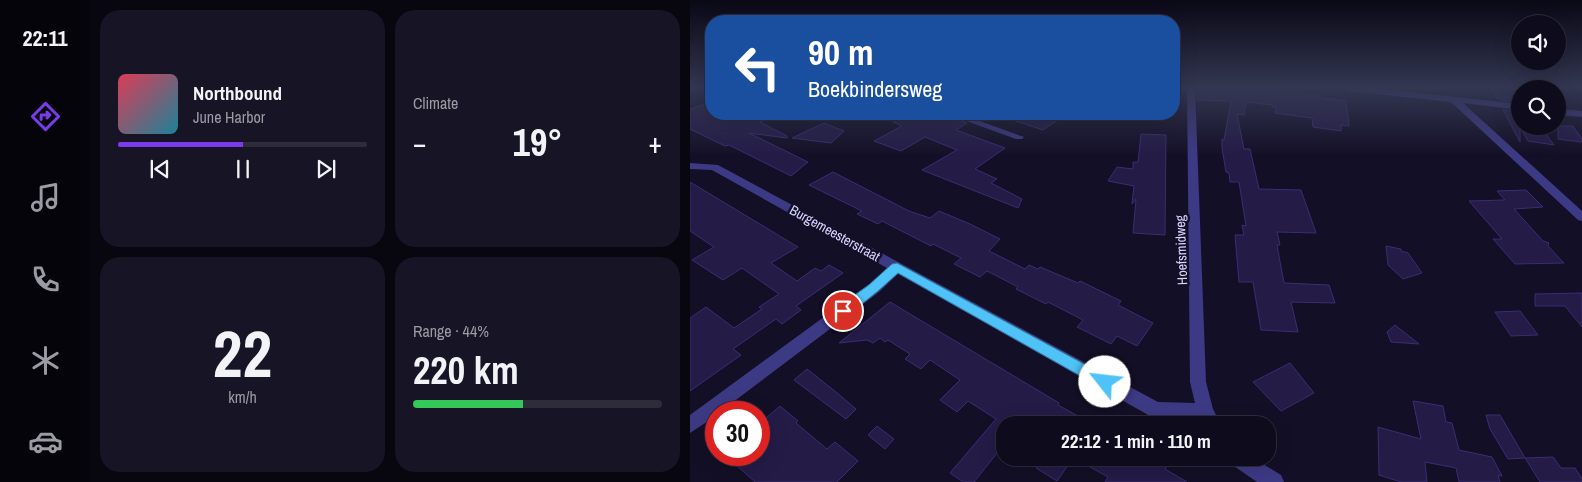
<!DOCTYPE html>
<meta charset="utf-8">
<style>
:root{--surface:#0e0b1c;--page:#171425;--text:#f1f3f6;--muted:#9b9ba3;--line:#2e2b3b;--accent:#7c3aed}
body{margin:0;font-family:"Archivo Narrow",sans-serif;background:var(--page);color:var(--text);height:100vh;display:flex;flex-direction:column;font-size:19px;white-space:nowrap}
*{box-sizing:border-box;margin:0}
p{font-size:16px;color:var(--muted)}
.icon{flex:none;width:28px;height:28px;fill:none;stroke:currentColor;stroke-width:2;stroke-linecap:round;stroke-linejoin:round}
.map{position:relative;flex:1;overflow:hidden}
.side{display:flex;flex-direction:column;gap:10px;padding:10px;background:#08060f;width:600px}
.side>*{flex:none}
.guide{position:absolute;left:15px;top:15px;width:475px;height:105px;border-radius:20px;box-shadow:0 5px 20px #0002,0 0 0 1px var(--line);background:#1a4fa0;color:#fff;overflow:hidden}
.buttons{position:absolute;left:821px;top:15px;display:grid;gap:10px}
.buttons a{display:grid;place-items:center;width:55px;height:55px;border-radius:50%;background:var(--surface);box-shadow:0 5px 20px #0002,0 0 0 1px var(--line);font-size:25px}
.speed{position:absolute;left:15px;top:401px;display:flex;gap:10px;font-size:25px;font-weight:700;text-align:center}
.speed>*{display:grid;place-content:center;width:65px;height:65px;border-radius:50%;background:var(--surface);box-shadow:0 5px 20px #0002,0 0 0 1px var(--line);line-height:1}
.speed .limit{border:8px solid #d22;background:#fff;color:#111}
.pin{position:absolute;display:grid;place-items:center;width:42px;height:42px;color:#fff;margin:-21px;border:2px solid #fff;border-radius:50%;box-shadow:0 1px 5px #0007}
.me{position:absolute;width:55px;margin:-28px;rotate:299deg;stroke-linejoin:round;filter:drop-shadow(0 0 4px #0008)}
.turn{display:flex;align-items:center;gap:18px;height:105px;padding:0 20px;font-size:22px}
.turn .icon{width:65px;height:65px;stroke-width:2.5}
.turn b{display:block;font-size:35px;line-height:42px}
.big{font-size:38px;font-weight:800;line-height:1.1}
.side .card{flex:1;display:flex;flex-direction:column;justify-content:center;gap:8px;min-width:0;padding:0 18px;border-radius:20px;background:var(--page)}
.side .dial{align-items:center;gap:0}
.dial b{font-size:65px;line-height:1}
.song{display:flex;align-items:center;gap:15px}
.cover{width:60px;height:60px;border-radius:8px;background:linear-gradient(135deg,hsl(350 70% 55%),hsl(190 70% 35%))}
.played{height:5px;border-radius:2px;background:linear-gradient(90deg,var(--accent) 50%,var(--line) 50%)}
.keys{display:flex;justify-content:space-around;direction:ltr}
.heat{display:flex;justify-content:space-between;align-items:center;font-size:28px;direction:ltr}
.charge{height:8px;border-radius:4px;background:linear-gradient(90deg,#34c759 44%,var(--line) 0)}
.side .tiles{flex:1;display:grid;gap:10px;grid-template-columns:repeat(2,1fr)}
.trip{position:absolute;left:306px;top:416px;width:280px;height:50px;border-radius:20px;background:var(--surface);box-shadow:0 5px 20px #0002,0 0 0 1px var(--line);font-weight:800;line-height:50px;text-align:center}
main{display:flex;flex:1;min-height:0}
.tab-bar{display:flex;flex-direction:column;width:90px;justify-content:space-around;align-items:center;background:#06040b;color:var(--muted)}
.tab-bar .icon{width:35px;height:35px}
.tab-bar .on{color:var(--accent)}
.tab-bar b{font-size:22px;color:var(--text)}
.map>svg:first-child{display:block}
.building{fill:#241b47;stroke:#3b2d73}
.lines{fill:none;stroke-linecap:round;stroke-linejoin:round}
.minor{fill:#3d3a85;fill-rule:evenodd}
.route{fill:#4fc3f7;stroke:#337fa1}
.labels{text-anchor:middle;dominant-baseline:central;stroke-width:5;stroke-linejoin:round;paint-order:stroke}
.street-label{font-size:14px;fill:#d9d4ff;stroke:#130f26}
</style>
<main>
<nav class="tab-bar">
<b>22:11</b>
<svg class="icon on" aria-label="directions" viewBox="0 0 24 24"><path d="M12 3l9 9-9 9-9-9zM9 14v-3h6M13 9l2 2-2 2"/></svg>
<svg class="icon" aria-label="music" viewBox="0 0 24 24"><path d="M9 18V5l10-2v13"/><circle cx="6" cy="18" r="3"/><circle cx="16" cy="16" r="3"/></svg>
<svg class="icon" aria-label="phone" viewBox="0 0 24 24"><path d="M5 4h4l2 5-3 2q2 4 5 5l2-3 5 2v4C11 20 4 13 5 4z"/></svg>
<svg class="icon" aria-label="climate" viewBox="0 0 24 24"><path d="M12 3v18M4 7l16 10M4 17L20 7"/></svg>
<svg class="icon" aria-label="car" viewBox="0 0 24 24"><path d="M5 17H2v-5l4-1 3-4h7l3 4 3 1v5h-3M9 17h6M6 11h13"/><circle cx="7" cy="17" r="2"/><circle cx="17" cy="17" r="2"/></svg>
</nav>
<section class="side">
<div class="tiles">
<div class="card">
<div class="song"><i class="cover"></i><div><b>Northbound</b><p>June Harbor</p></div></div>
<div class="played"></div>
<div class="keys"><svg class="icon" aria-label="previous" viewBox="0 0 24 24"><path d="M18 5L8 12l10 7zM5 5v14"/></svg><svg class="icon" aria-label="pause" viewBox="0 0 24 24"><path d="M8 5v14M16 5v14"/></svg><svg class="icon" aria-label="next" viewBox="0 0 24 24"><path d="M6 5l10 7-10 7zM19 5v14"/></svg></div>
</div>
<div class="card"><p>Climate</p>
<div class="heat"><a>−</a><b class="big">19°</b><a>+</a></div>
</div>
<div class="card dial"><b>22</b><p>km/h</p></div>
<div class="card"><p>Range · 44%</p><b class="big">220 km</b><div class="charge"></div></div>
</div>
</section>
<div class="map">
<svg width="892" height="482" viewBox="0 0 892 482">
<rect width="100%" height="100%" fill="#130f26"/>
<g class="building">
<path d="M507 88H569L588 90V89L615 92V94L627 95 633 98 656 101 659 126 651 125V131L623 127 622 118 585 113 586 107H582V105L556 102 554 115 547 114 554 149H560L569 189 611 190 626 233 587 232 590 245H587L594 283 639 285 645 303 601 302 608 332 571 330 563 282H549L545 235H554L552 225 556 226 549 182H540L539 173 536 172 532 148V139L534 140 541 101 507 100Z"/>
<path d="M802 88 830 90V102L808 100Z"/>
<path d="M21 102V114H90L70 122 97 136V138L59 133 118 162 101 176 39 145 35 146 0 129V109Z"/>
<path d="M813 110 830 112V126H850L864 145 838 141 830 127V142Z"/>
<path d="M218 114H255L277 123 266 130 315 148 285 169 307 179 301 183 332 199 328 208 232 170 267 150 235 137 211 151 184 141 212 126 203 122Z"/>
<path d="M311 114H376L353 130 311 116Z"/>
<path d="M134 123 154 131 141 143 102 138Z"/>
<path d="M868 126H883L892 139V142L868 139Z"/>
<path d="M451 134 476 135 475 235 443 233 446 199 442 204 444 186 418 181 427 167 443 169V162H448Z"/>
<path d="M143 172 219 211 240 218 249 211 280 224 310 239 299 251 335 269 339 265 348 269 350 267 388 283 390 281 431 301 428 305 463 323 447 346 427 336 421 344 387 327 393 320 358 302 356 304 326 289 328 287 297 271 290 277 264 264 271 258 243 244 241 246 192 221 188 224 167 214 172 211 119 185Z"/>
<path d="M0 182 108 247 81 263 107 281 125 268 131 271 139 265 153 273 106 306 111 310 92 324 86 319 43 349 51 355 0 391V318L16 307 44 328 72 309 69 307 89 294 52 268 33 280 2 260 24 247 0 231Z"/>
<path d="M836 190 853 207 824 209 853 241 859 243 858 246 874 263 825 264 803 239H812L779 201 815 200 807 191Z"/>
<path d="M696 246 711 249V251L718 253 732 273 713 279 698 265Z"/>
<path d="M892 293V327L875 306H845V294Z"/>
<path d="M200 302 369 403 368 405 404 425H315V443L284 482H273L260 473 306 419 278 401 267 412 250 400 270 380 240 360 231 369 215 359 220 354 198 340 195 342 190 338 183 343 177 340 149 343Z"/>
<path d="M830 311 848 335 821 336 805 312Z"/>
<path d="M705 325 729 344 701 342 697 332Z"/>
<path d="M600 363 624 393 591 411 563 382Z"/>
<path d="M117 369 146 392 166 409 156 419 104 380Z"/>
<path d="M723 401 753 406 756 422 762 423 769 450 802 457 812 476 808 475 810 482H769L766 468 735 462 737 482H711L689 475 688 427 731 439Z"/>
<path d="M90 406 108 421 106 423 137 449 145 442 168 461 147 482H65L35 455H69V424Z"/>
<path d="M796 415H810L835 458 818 459 800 429Z"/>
<path d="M187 426 204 439 195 449 178 435Z"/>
<path d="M863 457 871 468H885L892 479V482H850L835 458Z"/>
<path d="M354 458H383L367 481 346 468Z"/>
<path d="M384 458H463L477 466 475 469 497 482H415L418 477Z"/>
</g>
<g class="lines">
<g class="minor">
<path d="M497 88H505L516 382 523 409 531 425H513L510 418 488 420 460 416 208 274 189 292 30 412H26V416L0 433V415L179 284 197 268 22 170 0 169V163L28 165 468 402 505 403 500 382Z"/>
<path d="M654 88H683L830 104V110L773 103 892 211V221L888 220 761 102 658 91Z"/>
<path d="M868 109 892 111V117L868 115Z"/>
<path d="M257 114H270L334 137 332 139H326Z"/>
<path d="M538 458H563L591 475 594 482H567L541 464Z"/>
</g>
</g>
<linearGradient id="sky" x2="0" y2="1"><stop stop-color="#0a0815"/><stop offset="0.56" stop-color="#333752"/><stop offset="1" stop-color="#333752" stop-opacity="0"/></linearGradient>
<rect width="892" height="156" fill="url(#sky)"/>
<path class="route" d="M207 263 420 378 422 382 420 387 415 389 410 387 208 273 188 291 158 315 153 316 148 315 146 311 148 307 179 285 202 264Z"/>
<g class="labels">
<g class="street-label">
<text transform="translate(145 233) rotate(29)">Burgemeesterstraat</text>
<text transform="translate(491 250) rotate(-92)">Hoefsmidweg</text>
</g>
</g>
</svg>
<div class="buttons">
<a><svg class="icon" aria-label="sound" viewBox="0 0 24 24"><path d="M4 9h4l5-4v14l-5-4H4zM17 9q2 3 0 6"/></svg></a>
<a><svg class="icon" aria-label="search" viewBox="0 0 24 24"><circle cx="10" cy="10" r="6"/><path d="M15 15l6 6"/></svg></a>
</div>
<div class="speed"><div class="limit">30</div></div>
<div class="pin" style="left:153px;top:311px;background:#d93025"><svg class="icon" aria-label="arrive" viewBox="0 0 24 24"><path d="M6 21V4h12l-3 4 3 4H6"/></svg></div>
<svg class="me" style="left:415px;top:382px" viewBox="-20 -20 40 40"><circle r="19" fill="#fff"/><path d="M0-13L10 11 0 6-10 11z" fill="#4fc3f7"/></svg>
<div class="trip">22:12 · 1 min · 110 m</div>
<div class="guide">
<div class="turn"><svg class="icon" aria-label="left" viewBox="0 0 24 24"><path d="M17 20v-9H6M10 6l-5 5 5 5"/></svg><div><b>90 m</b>Boekbindersweg</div></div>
</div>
</div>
</main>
